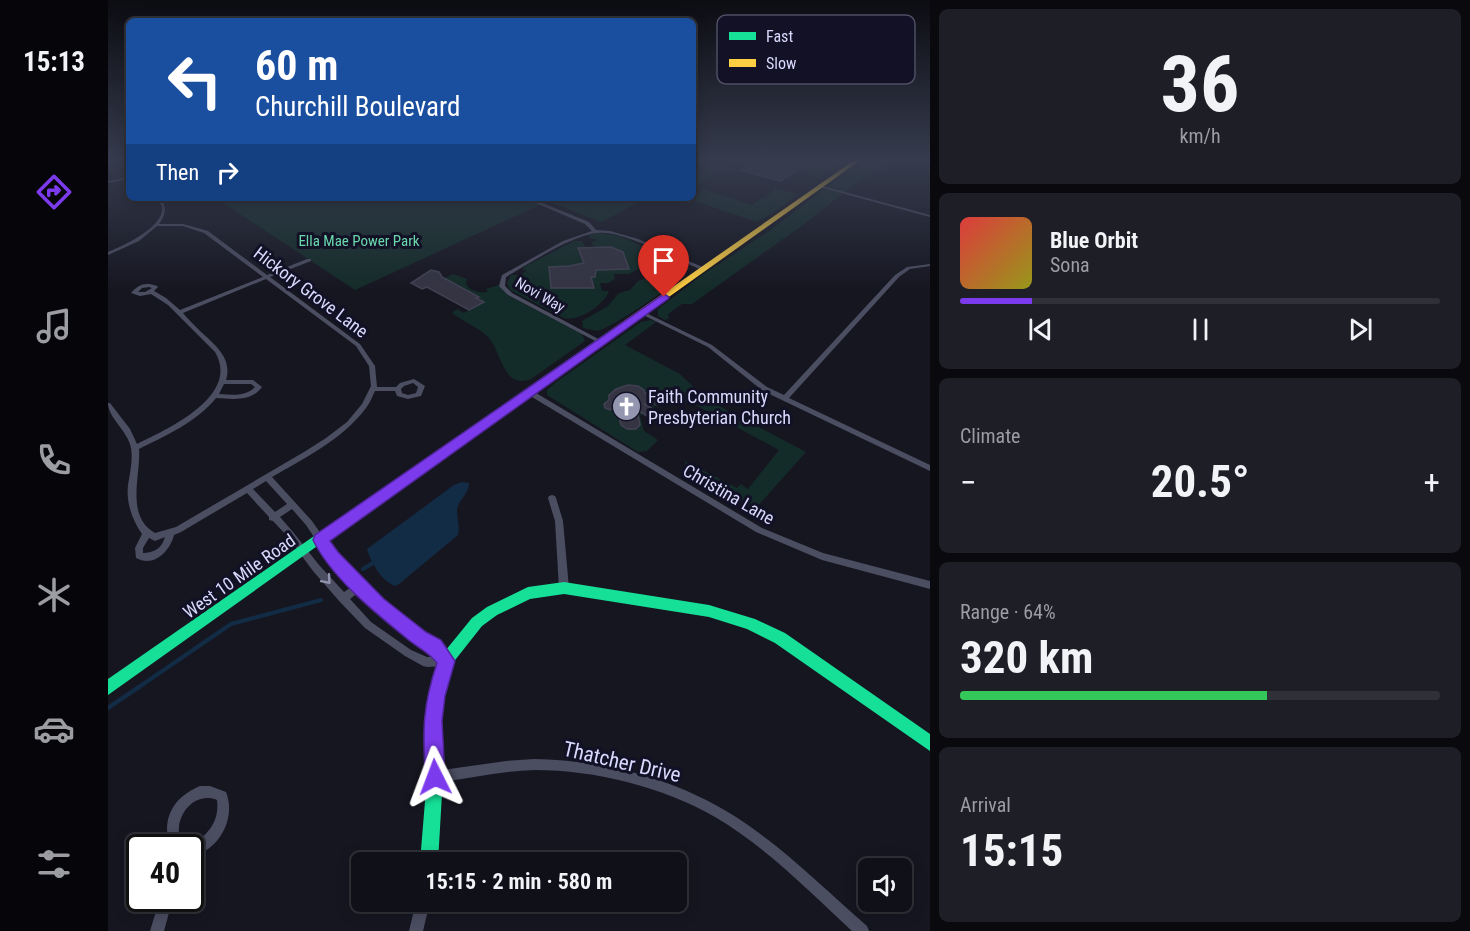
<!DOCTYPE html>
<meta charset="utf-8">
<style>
:root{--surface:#101019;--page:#1e1e26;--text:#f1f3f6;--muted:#9c9da2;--line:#303038;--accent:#7c3aed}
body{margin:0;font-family:"Roboto Condensed",sans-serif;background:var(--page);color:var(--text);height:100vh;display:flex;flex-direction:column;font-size:22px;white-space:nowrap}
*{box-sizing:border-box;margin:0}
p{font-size:20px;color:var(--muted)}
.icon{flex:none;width:33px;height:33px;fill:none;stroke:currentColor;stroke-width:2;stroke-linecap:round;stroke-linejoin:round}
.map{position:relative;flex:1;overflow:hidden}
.details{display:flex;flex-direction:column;gap:9px;padding:9px;background:#09090e;width:540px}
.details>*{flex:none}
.banner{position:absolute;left:18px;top:18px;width:570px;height:183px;border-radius:9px;box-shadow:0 3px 15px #0003,0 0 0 2px var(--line);background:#1a4fa0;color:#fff;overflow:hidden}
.buttons{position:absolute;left:750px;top:858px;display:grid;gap:12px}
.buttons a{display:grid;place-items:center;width:54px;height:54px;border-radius:9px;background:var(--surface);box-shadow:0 3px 15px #0003,0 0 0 2px var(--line);font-size:30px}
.speed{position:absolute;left:18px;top:834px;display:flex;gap:12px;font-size:30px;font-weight:700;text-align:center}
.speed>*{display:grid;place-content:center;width:78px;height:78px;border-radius:50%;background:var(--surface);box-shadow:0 3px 15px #0003,0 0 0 2px var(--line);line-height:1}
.speed .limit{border:3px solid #111;border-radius:9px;background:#fff;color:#111}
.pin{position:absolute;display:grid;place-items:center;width:51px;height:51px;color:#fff;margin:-62px -26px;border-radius:50% 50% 50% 0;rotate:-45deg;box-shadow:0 0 6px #0007}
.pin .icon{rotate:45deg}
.me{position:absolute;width:66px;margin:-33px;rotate:357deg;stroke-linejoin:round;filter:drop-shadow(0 0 4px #0008)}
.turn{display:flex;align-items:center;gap:21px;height:126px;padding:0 30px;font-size:27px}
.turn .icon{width:78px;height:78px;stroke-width:2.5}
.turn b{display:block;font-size:42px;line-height:51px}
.then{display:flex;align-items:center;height:57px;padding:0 30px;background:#0003;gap:12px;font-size:22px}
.big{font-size:45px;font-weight:700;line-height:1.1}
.details .tile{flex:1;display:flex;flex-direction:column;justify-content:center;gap:9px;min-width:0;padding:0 21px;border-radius:9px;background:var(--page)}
.details .dial{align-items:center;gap:0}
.dial b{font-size:78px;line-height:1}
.song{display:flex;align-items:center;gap:18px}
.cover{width:72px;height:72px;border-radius:9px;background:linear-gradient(135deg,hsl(0 70% 55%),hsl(60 70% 35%))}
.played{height:6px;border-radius:3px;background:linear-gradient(90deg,var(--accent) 15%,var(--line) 15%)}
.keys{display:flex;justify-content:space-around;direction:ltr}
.heat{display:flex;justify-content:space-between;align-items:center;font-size:33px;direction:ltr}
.charge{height:9px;border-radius:4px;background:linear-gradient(90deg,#34c759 64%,var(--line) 0)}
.trip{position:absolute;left:243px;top:852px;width:336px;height:60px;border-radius:9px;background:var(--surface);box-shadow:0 3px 15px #0003,0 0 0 2px var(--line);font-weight:700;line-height:60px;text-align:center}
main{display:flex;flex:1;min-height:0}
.tab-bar{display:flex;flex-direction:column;width:108px;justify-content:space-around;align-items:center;background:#06060a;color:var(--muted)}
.tab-bar .icon{width:42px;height:42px}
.tab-bar .on{color:var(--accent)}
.tab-bar b{font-size:27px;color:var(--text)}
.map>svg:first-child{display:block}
.green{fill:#142c29}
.water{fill:#122c45}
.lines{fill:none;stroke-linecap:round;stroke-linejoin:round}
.stream-far1{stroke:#122c45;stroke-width:4}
.stream{stroke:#122c45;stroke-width:4.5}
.building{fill:#343443;stroke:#424154;stroke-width:1.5}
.street{fill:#4b4d61;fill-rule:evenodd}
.fast{fill:#16e098;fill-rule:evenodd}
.slow{fill:#ffcf43;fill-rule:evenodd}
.oneway{stroke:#9293ae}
.route{fill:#7c3aed;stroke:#51269a;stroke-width:1.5}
.labels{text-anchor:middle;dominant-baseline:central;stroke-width:6;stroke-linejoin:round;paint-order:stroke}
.far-park-label{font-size:15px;fill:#69d8ac;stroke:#121126}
.far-street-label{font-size:15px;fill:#d8d9fc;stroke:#121126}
.street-label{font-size:18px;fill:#d8d9fc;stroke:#121126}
.poi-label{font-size:18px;fill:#d8d9fc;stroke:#121126;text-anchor:start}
.near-street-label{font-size:21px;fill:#d8d9fc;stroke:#121126}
.key{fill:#121126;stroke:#4d4d66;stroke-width:1.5}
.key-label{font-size:16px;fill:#d8d9fc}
</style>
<main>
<nav class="tab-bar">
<b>15:13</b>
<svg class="icon on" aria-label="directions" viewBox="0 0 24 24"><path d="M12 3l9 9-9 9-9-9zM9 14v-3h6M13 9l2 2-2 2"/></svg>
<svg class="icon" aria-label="music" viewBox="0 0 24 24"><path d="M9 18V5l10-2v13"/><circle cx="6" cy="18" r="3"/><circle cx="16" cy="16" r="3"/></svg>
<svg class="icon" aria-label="phone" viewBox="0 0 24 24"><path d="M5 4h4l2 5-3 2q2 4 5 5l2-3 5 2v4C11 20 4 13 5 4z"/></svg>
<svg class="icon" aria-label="climate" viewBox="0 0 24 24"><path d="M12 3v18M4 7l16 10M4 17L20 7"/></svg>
<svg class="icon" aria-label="car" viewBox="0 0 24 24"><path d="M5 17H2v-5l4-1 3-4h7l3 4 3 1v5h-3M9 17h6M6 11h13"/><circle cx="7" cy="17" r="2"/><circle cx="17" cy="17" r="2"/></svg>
<svg class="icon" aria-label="filters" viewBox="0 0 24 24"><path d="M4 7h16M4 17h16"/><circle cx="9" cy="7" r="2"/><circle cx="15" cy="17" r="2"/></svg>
</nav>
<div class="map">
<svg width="822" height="931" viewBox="0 0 822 931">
<rect width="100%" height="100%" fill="#161621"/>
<g class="green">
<path d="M640 159H743L711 179 670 166Z"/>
<path d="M761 159H780L789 162 750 182 692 227 584 304H574L560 314 561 318 557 320 550 316V309L594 275 661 231 738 173Z"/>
<path d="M600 164H617L629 169H618L604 176 606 178H602L587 186 590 188 585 192V175L597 171V165Z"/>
<path d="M666 188 690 194 668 211 649 222 587 201 589 193 595 189 644 205 653 199 650 197 655 198 667 190Z"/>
<path d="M108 198H431L440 201 247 290Z"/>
<path d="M456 198H531L536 200 493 222 445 203Z"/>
<path d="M492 233 511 236 578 265 581 268C571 283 508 325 490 331L475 328 474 321 500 306 511 293 522 290 530 281 543 276 564 262 553 257 521 274H506L507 279 500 283H492L494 291H501C496 305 471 322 456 318L402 290 399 283 403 275H413L419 270H415L416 267 466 241H474L478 247H486L483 242 490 240 482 238 481 235Z"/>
<path d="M345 274 359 279 358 284C363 292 372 293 380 292L378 289 391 285 401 296 474 334 477 341 423 379C394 390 394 351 380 337 370 327 356 322 344 313L349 309 356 313 376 302 337 278Z"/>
<path d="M543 320 548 322 517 345 572 374 598 399 698 452 647 509 579 475 575 469 578 461 560 452 629 488 633 484 640 489 671 450 582 402 541 407V404H566L564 393H537L536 390C525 384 510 387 501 394V400L497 408 502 410 509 408 528 429 532 425 530 414 535 413 532 416 536 431 550 440 539 451 530 452 439 395V390L447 383 533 322Z"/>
</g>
<path class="water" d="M354 482 361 483C361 494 350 500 349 510 349 519 352 527 350 535L291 584 287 586C274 581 263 563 259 549L346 485Z"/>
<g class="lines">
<g class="stream-far1">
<path d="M255 569 265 563"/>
<path d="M28 689 123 624 213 600"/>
</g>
<path class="stream" d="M0 708 31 687"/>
</g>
<g class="building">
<path d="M645 160 664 166 687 172 672 181 632 170Z"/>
<path d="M503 247 515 252 521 269 488 270 487 277H483L486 288H443L441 267 461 266 476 263 470 248Z"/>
<path d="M323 270 331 272 334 277 371 297 368 298 376 302 361 310 319 287 314 289 303 283Z"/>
<path d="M520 385 530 386 536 390 537 393H563L567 404H536L556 415 549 422 529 410 532 425 528 429H519L513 425 508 405 502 410 497 408 496 404 501 400V395L508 389Z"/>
</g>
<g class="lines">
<g class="street">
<path d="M0 159H7L0 161Z"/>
<path d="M21 177V179L0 183V181Z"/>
<path d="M711 185 822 215V217L711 187Z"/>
<path d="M49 198H53C59 208 58 214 51 224H75L100 231 159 275 199 259H203V261L162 277 252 344 267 366 269 387H288L292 383 306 379 317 386 313 396 300 399 289 396 287 391H267C264 397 262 403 258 408 235 439 197 458 164 477L204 521 227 554 254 583 298 624 330 643 343 661 342 665 338 666 319 667 315 666 297 656 257 628 232 602 205 571 179 536 165 521 161 520V517L139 493 73 532 66 535C62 551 46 568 28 558L27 548 34 534C24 520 18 502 20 485 22 473 25 460 23 448 20 431 0 418 0 403H2L22 429 29 444C60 429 133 396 107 352L60 305 43 294 32 296 23 293C31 284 37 282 49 286L50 287 46 291 58 298 72 310 155 277 96 233 75 226H49L31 241 0 255V252C15 246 57 227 54 207 53 204 50 201 49 198ZM158 279 248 346 261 366 263 386 254 404 239 422 218 438 196 452 68 527 47 533C17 516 33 476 31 449 57 436 89 422 108 398 125 399 143 402 154 387L145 380H118C125 358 106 344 92 331 86 325 80 319 75 313ZM41 287 44 288 37 292H30L34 288ZM305 383 310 387 308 393 300 395 294 393 293 389 296 386ZM116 384H143L147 387C137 397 124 395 111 394ZM158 481 179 504 167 512 145 489ZM184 509 198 525 221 560 245 586 236 592 211 565 185 532 172 517ZM57 537C54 548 46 553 35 553V548L41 538 47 541ZM251 592 292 630 324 649 329 657H319L303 650 263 622 242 599Z"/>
<path d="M416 198H422L481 222 488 230 502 231 530 239 599 269 594 270C569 260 515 230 490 233 464 235 422 263 398 277L397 286 404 293 496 342 495 343H491L400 295 391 286 394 275 455 241 484 231 477 224Z"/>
<path d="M822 264V266L802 269 791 277 681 398 822 465V471L655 391 600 347 531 313 534 311 536 312 604 345 659 387 676 395 787 275 799 267Z"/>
<path d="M419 390H423L654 528 715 553 822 581V589L714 560 648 532 419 394 418 392Z"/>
<path d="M444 495 447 496 448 498 455 521 461 588 459 591 456 592 453 591 451 588 447 521 440 498 441 496Z"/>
<path d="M426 759C500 760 576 781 637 823 681 853 719 891 759 926L761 931H744C701 891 658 847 607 817 555 787 487 770 427 770 393 771 360 779 327 783L323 781 321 777 323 773 327 771 398 761Z"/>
<path d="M92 786H102L118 792C126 812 118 836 100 849 95 852 89 855 82 857V848H77L78 847C98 838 112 823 109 800 90 792 72 809 71 828 70 835 72 841 75 848H63C52 820 65 797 92 786Z"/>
<path d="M52 898H65L56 931H42Z"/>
<path d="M308 902H322L315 931H301Z"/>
</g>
<g class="fast">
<path d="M817 159H822V162Z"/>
<path d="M503 330H509L510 332 0 695V679Z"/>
<path d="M456 582 601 605 647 619 677 633 822 734V751L667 643 639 629 601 617 456 594 422 599 389 615 374 626 344 664 332 721 335 777 330 862H312L319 777 316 721 333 656 364 618 379 607 420 587Z"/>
</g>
<path class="slow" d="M748 159H754L509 334H503V330Z"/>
</g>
<defs><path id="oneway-chevron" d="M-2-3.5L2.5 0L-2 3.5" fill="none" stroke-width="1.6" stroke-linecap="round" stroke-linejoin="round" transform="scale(1.5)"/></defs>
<use class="oneway" href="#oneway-chevron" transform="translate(219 580) rotate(49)"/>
<linearGradient id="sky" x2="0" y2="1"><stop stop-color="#0c0c12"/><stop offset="0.55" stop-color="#363c4e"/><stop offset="1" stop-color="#363c4e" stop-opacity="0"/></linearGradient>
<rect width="822" height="290" fill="url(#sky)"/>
<path class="route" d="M556 294 561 297 560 299 222 541 230 552 276 599 318 632 333 640 347 661 337 696 334 721 337 777 334 784 327 787 320 784 317 777C315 730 314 708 329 663 320 651 308 647 297 637 265 611 223 577 205 540L207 535Z"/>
<defs>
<symbol id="church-disc" viewBox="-11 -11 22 22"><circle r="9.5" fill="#9495af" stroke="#121126"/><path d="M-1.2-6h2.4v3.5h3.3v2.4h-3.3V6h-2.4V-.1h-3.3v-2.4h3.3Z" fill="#fff"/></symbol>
</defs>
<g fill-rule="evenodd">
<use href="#church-disc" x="502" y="390" width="33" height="33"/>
</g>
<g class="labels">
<g class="far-park-label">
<text x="251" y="241">Ella Mae Power Park</text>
</g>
<g class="far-street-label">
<text transform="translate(432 295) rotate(30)">Novi Way</text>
</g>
<g class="street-label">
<text transform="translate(203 292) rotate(37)">Hickory Grove Lane</text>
<text transform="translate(621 494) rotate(30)">Christina Lane</text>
<text transform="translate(131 576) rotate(-35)">West 10 Mile Road</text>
</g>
<g class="poi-label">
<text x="540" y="396">Faith Community<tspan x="540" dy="21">Presbyterian Church</tspan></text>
</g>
<g class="near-street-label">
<text transform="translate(514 762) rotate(13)">Thatcher Drive</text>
</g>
</g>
<rect x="609" y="15" width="198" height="69" rx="9" class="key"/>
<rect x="621" y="32" width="27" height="8" fill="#16e098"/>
<rect x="621" y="59" width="27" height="8" fill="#ffcf43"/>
<g class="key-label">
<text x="658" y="42">Fast</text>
<text x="658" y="69">Slow</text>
</g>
</svg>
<div class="buttons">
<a><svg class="icon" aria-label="sound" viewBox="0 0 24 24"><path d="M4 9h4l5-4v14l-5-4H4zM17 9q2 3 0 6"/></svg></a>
</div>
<div class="speed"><div class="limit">40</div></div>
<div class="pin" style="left:556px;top:297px;background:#d93025"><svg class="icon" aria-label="arrive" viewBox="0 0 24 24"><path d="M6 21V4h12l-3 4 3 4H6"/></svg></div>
<svg class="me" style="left:327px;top:777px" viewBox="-20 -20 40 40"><path d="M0-17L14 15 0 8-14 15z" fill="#7c3aed" stroke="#fff" stroke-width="4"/></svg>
<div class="trip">15:15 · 2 min · 580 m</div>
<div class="banner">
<div class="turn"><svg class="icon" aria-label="left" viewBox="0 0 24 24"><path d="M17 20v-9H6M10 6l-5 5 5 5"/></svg><div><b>60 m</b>Churchill Boulevard</div></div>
<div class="then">Then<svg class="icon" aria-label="right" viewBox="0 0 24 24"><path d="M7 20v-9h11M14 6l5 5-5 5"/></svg></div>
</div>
</div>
<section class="details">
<div class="tile dial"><b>36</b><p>km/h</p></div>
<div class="tile">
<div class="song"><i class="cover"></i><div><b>Blue Orbit</b><p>Sona</p></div></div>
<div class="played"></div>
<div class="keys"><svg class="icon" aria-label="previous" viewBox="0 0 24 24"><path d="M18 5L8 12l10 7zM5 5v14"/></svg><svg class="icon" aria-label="pause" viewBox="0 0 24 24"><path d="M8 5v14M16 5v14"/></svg><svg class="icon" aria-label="next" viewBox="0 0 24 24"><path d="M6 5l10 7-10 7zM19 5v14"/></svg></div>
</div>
<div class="tile"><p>Climate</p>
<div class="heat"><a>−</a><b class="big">20.5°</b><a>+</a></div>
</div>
<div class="tile"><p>Range · 64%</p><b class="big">320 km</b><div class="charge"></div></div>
<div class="tile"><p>Arrival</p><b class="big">15:15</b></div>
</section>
</main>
